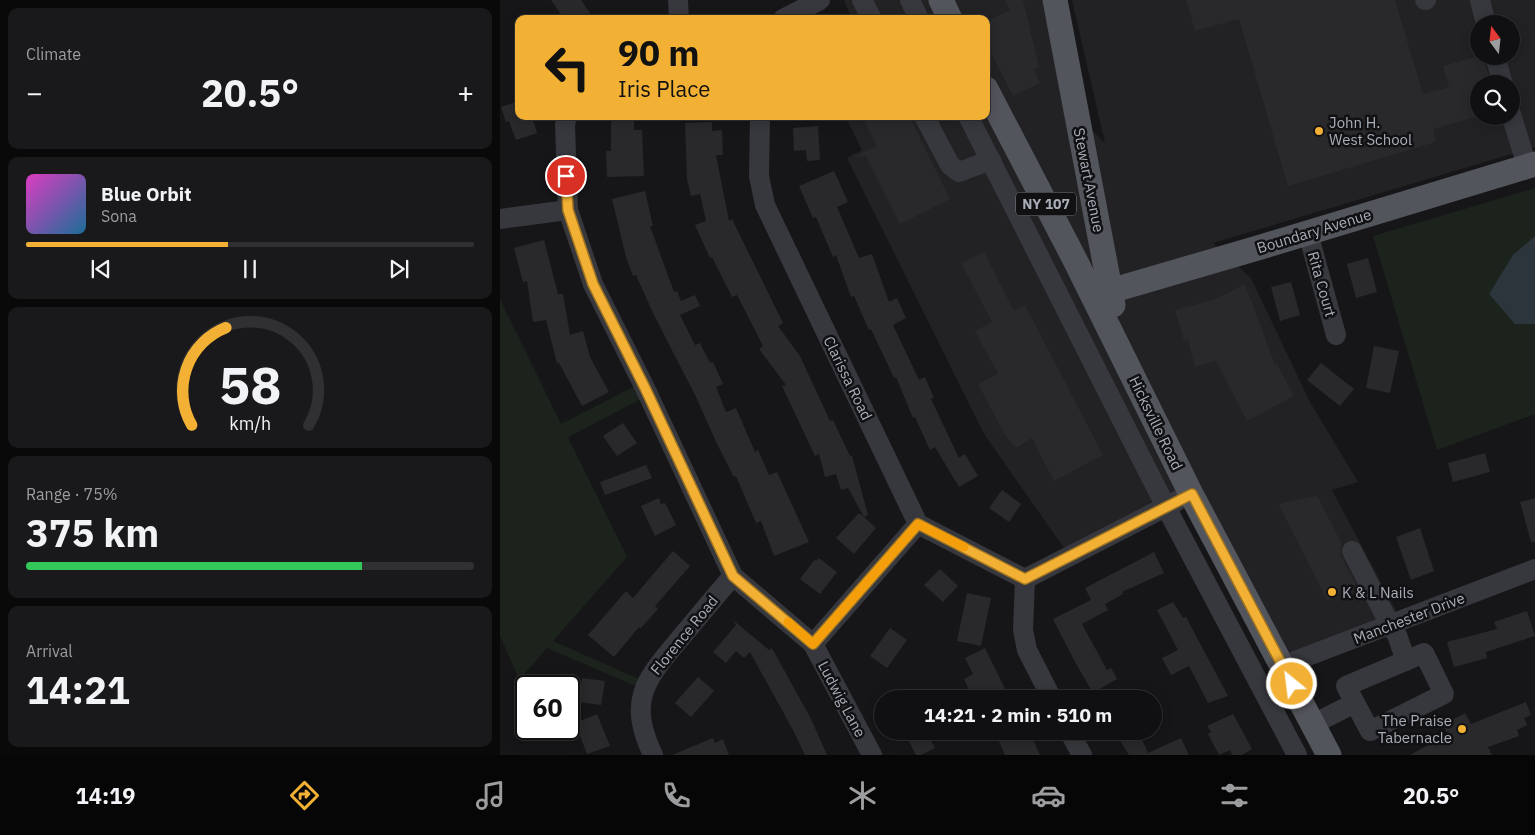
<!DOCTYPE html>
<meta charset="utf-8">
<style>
:root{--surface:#101012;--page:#19191b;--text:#f1f3f6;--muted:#9c9d9f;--line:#303032;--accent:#f2b134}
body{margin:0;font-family:"IBM Plex Sans",sans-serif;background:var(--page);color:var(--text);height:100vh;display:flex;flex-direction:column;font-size:19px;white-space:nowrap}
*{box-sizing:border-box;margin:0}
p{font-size:16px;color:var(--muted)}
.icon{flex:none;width:28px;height:28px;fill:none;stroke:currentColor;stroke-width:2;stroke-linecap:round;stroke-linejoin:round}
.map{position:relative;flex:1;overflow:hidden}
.sheet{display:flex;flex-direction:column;gap:8px;padding:8px;background:#09090a;width:500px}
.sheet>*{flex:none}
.banner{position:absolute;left:15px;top:15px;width:475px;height:105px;border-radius:10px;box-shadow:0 2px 12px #0003,0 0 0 1px var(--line);background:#f2b134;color:#111;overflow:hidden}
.needle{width:32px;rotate:345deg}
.controls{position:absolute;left:970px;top:15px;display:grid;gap:10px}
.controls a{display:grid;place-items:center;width:50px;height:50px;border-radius:50%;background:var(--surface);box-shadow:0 2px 12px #0003,0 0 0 1px var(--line);font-size:25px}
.speed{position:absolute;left:15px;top:675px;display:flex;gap:10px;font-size:25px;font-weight:700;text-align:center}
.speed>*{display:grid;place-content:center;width:65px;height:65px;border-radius:50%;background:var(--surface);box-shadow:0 2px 12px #0003,0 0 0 1px var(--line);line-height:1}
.speed .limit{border:2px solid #111;border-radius:8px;background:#fff;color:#111}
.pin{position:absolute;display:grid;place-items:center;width:42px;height:42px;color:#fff;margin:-21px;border:2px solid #fff;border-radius:50%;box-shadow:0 1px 5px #0007}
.me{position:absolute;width:55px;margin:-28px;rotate:331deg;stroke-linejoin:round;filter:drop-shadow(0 0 4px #0008)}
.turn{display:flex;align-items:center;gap:18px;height:105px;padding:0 20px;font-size:22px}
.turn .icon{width:65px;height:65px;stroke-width:2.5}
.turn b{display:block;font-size:35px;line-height:42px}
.big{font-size:38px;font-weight:800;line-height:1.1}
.sheet .card{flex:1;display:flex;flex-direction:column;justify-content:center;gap:8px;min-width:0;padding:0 18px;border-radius:10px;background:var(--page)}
.sheet .dial{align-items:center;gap:0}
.dial svg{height:130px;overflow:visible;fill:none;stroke:var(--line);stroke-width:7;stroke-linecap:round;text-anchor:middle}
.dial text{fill:var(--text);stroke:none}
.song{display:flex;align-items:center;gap:15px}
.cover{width:60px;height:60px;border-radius:8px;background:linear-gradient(135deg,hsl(310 70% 55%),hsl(200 70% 35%))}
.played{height:5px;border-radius:2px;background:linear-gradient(90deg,var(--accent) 45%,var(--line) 45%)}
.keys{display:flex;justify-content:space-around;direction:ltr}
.heat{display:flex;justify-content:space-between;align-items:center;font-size:28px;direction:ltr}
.charge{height:8px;border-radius:4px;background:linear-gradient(90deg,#34c759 75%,var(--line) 0)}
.trip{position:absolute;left:374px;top:690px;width:288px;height:50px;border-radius:25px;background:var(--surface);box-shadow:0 2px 12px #0003,0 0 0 1px var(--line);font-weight:800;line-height:50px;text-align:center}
.tab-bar{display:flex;height:80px;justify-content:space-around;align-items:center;background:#060607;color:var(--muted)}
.tab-bar .icon{width:35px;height:35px}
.tab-bar .on{color:var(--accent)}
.tab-bar b{font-size:22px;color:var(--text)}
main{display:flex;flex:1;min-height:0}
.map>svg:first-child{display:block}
.built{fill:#222225;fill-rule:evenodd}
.green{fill:#1c231d}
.water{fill:#2c353c}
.building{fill:#29292c}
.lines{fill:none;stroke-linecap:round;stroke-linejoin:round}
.minor{stroke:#37383d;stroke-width:20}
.major{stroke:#53555c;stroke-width:25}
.route-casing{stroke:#9d7322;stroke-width:12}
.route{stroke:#f2b134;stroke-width:9}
.slow{stroke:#f59e0b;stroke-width:9}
.poi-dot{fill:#f2b134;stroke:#111113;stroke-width:2}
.labels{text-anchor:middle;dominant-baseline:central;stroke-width:5;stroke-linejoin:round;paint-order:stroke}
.shield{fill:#111113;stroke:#7b7e86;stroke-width:1}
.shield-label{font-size:14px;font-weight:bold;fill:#a8adb8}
.poi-label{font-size:15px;fill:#a8adb8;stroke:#111113;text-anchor:start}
.street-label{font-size:15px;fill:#a8adb8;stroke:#111113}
</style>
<main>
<section class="sheet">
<div class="card"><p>Climate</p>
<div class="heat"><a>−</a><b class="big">20.5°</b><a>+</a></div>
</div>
<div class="card">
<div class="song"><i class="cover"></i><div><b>Blue Orbit</b><p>Sona</p></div></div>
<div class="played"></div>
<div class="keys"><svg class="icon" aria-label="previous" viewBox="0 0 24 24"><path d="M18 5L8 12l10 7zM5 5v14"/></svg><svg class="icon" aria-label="pause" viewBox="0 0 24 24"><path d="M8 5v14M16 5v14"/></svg><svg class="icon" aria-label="next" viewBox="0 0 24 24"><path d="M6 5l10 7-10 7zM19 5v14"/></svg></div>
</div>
<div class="card dial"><svg viewBox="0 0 100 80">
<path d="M14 69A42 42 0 1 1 86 69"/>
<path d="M14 69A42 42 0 0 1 35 9" stroke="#f2b134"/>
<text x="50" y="56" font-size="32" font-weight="700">58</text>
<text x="50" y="72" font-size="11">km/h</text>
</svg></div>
<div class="card"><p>Range · 75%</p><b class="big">375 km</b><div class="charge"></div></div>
<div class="card"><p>Arrival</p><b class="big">14:21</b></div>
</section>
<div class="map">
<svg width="1035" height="755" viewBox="0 0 1035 755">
<rect width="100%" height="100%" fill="#161618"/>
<path class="built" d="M344 0H542L565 104 605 143 572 0H1035V147L713 243 751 278 810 402 858 482 832 490 900 618 790 658 698 483 566 551 484 434 347 158 362 150 345 116H486V19H352ZM979 24H1011V56H979ZM979 84H1011V116H979Z"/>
<g class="green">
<path d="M1035 188V414L937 450 873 236Z"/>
<path d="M0 299 61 424 141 383 147 396 68 437 127 557 53 641 139 679 136 686 47 648 19 680 0 635Z"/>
</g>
<path class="water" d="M1035 236V324H1015L989 294 1013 255Z"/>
<g class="building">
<path d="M51 0H81L94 19H64Z"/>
<path d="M505 0H523L539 67 534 69 540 83 513 96 486 43V22L510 10Z"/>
<path d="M686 0H895L923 94 949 87 943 66 979 56H983L991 84H979V116L933 129 936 142 788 186 739 19 695 31Z"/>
<path d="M19 101V116H32L37 133 16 140 9 121 6 122 1 107Z"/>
<path d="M111 116H134V130H142L144 176 107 177 106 151H111Z"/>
<path d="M362 116H409L450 199 400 224 366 156 354 157 377 146Z"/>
<path d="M212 122V131L222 130 223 155H216L229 221 232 219 283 323 278 326 300 356 330 421 333 420 350 456H352L368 515 364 517 376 528 354 554 336 538 359 513 364 517 348 488 341 490 336 474 325 477 319 454 315 456 282 386 286 385 259 349 263 346 237 295 232 297 212 257 210 258 195 225 206 221 200 194 191 196 187 179 185 123Z"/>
<path d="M318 126 320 160 307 161 306 150 294 151 293 128Z"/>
<path d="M334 171 348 202 337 207 359 258 372 254 389 302 397 298 406 318 393 325 419 380 425 377 434 398 431 399 459 458 465 454 478 476 459 487 435 447 430 450 415 417 413 418 396 377 394 378 371 329 369 330 354 296 351 297 336 255 333 257 316 217 313 218 299 186Z"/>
<path d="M145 191 153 226H150L174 292 177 291 181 301 195 295 200 306 180 315 195 345 200 343 210 363 213 362 223 384 216 387 226 412 236 408 255 452 258 450 269 475 277 472 309 542 274 556 261 521 256 523 236 476 234 477 217 444 196 397 153 313 136 275 133 276 126 257 112 199Z"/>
<path d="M44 240 58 294H63L70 335 83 331 90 357 109 392 82 406 59 363H57L46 320 33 322 27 281 23 282 14 248Z"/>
<path d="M484 252 514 311 525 305 603 455 554 481 534 443 536 441 534 442 532 438 516 448 505 435 478 384 498 374 475 331 492 322 461 263Z"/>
<path d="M868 258 877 292 856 298 847 264Z"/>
<path d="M791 282 800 315 780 321 771 287Z"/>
<path d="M745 284 775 365 777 364 794 396 747 421 716 361 695 367 688 340 684 341 675 310 716 299Z"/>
<path d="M874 346 899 351 890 393 866 388Z"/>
<path d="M821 363 854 389 840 406 807 380Z"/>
<path d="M123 423 137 443 117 456 103 436Z"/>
<path d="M985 453 990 472 953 482 948 463Z"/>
<path d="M146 465 152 478 105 495 100 482Z"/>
<path d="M502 490 521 504 509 522 489 508Z"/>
<path d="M817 496 842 544 840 550 841 556 856 584 827 600 779 505 785 502Z"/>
<path d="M159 498 161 504 165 503 176 525 155 536 141 506Z"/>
<path d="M1035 498V542H1031L1020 502Z"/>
<path d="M920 528 934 571 911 580 896 537Z"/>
<path d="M173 551 190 566 155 606 158 609 141 628 139 627 114 657 88 635 126 591 133 598Z"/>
<path d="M654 552 664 573 622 592 623 594 605 604 608 610 582 624 607 670 611 668 617 679 593 693 575 662 553 619 591 600 585 588Z"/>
<path d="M319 558 337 572 320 594 300 579 315 559 316 561Z"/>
<path d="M440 569 458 586 443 602 424 585Z"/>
<path d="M467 593 491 598 481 646 457 641Z"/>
<path d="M673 602 683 618 686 617 728 696 708 703 689 666 671 675 662 658 678 650 657 610Z"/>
<path d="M1027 611 1035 636 986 652 987 658 954 667 947 642 997 629 994 622Z"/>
<path d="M233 620 269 650 272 648 311 719 327 755H305L293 730 250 652 244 658 236 651 226 663 213 652 236 625Z"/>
<path d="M390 628 407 640 387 668 370 656Z"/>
<path d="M485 648 510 699H473L464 679 473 674 465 658Z"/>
<path d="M198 677 214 691 191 717 175 703Z"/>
<path d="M82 678 105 681 101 705 79 702Z"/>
<path d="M1026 702 1031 715 1024 718 1027 725 1017 730 1019 736 988 747 992 755H910L948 734 943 725 965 713 971 724Z"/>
<path d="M97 714 110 746 87 754 75 723Z"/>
<path d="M733 714 752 749 742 755H732L730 750 719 755 708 734 711 732 707 726Z"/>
<path d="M415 731H426L435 748 421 755H416L406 736Z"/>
<path d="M515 731H517L520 738 530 733 540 755H505L498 739Z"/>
<path d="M614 731H638L648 753 681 738 689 755H629Z"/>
<path d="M213 738 215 743 223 739 229 755H172Z"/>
</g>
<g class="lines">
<g class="minor">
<path d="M178 0 179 19"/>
<path d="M362 0 372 19"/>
<path d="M410 0 419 19"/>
<path d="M925 0H926"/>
<path d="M980 0 986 24"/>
<path d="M283 19 320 0"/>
<path d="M995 56 1003 84"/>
<path d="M1011 114 1027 166"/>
<path d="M67 116 65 125 68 210 93 284 145 388 233 576 313 644 372 755"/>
<path d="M260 116 259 176 265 205 418 524 525 579"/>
<path d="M424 116 450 165 459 172 491 160"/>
<path d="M468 116 666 507 797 755"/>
<path d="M0 219 68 210"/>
<path d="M808 233 836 335"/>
<path d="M852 551 890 625 897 635 906 661"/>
<path d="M525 579 677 501"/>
<path d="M525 579 523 630 527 650 552 699"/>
<path d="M313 644 418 524"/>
<path d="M782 666 1035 569"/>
<path d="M813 724 855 703 846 686 924 653 944 694 870 731 855 703"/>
<path d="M569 731 582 755"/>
<path d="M153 755C126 698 147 678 183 635 200 615 216 595 233 576"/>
</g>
<g class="major">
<path d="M441 0 450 19"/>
<path d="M555 0 613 305"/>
<path d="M486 89 574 258 691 494 829 755"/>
<path d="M593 296 761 247 1035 164"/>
</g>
</g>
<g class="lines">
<defs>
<path id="route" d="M66 176 68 210 93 284 145 388 233 576 313 644 418 524 525 579 692 494 792 684"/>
</defs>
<use href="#route" class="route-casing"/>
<use href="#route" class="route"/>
<path class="slow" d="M288 622 313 644 418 524 464 547"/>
</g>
<g class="poi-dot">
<circle cx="819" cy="131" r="5"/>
<circle cx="832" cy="592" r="5"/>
<circle cx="962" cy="729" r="5"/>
</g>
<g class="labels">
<rect class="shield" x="516" y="192.5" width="60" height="23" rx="4"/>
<g class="shield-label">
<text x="546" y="204">NY 107</text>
</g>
<g class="poi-label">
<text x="829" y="122">John H.<tspan x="829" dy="17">West School</tspan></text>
<text x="842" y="592">K &amp; L Nails</text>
<text x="952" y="720" text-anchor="end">The Praise<tspan x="952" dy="17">Tabernacle</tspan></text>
</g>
<g class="street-label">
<text transform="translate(589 180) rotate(79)">Stewart Avenue</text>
<text transform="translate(814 231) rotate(-17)">Boundary Avenue</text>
<text transform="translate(822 284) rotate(74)">Rita Court</text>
<text transform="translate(348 378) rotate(64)">Clarissa Road</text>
<text transform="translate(656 423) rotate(64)">Hicksville Road</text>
<text transform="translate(909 618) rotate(-21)">Manchester Drive</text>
<text transform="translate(184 635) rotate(-51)">Florence Road</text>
<text transform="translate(342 699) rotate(62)">Ludwig Lane</text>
</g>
</g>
</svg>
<div class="controls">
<a><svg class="needle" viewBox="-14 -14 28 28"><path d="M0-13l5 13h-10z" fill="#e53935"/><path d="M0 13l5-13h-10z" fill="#9c9d9f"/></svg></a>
<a><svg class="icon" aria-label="search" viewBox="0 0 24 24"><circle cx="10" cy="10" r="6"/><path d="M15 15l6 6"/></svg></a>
</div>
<div class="speed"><div class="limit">60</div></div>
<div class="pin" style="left:66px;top:176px;background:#d93025"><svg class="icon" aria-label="arrive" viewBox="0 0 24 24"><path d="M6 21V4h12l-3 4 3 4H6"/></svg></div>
<svg class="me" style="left:792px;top:684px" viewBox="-20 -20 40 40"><circle r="17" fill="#f2b134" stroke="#fff" stroke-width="3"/><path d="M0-11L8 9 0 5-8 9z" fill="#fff"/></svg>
<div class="trip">14:21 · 2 min · 510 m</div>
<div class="banner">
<div class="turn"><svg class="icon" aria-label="left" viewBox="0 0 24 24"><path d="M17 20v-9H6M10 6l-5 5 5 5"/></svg><div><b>90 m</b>Iris Place</div></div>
</div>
</div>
</main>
<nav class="tab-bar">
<b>14:19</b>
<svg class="icon on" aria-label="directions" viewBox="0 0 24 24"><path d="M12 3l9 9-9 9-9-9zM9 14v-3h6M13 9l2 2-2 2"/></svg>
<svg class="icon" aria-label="music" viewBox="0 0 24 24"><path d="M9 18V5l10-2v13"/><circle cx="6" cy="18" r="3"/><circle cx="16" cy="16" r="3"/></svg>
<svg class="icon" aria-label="phone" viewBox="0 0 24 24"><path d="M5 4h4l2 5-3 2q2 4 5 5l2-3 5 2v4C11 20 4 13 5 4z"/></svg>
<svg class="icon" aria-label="climate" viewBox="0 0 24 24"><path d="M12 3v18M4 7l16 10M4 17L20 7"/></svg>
<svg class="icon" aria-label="car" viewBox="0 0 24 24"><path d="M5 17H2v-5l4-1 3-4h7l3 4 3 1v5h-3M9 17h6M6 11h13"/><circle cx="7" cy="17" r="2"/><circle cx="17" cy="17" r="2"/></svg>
<svg class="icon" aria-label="filters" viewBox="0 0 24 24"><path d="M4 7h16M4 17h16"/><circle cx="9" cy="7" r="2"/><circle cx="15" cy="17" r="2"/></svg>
<b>20.5°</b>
</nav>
